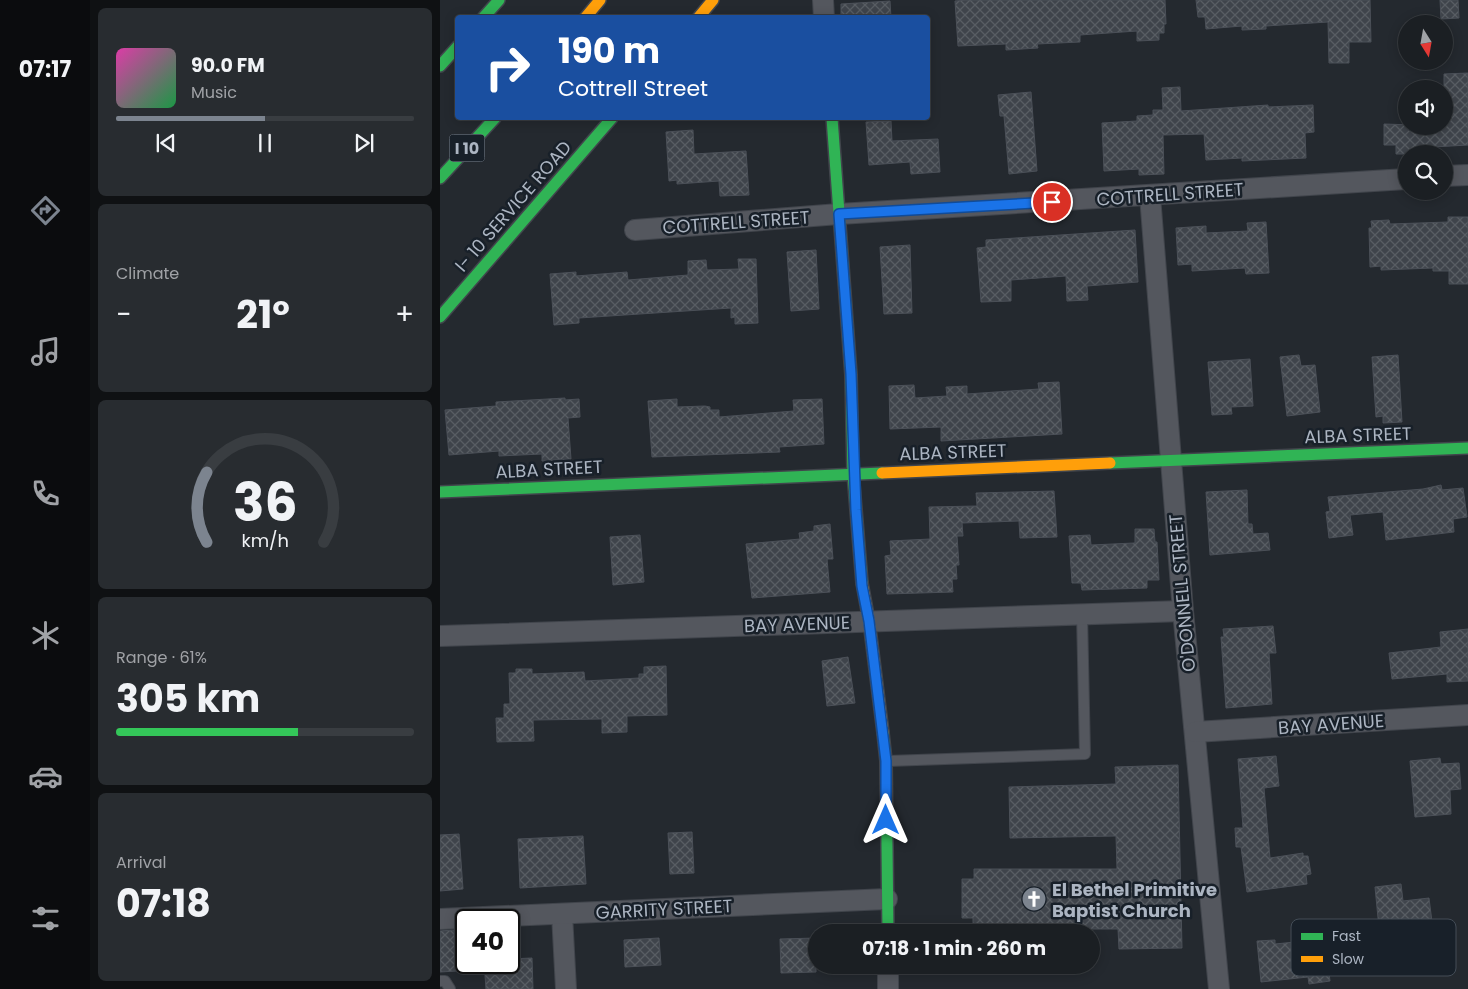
<!DOCTYPE html>
<meta charset="utf-8">
<style>
:root{--surface:#1b1f23;--page:#282c30;--text:#f1f3f6;--muted:#a0a2a6;--line:#393d41;--accent:#7c848f}
body{margin:0;font-family:Poppins,sans-serif;background:var(--page);color:var(--text);height:100vh;display:flex;flex-direction:column;font-size:19px;white-space:nowrap}
*{box-sizing:border-box;margin:0}
p{font-size:16px;color:var(--muted)}
.icon{flex:none;width:28px;height:28px;fill:none;stroke:currentColor;stroke-width:2;stroke-linecap:round;stroke-linejoin:round}
.map{position:relative;flex:1;overflow:hidden}
.side{display:flex;flex-direction:column;gap:8px;padding:8px;background:#0f1113;width:350px}
.side>*{flex:none}
.banner{position:absolute;left:15px;top:15px;width:475px;height:105px;border-radius:5px;box-shadow:0 2px 12px #0003,0 0 0 1px var(--line);background:#1a4fa0;color:#fff;overflow:hidden}
.needle{width:32px;rotate:169deg}
.buttons{position:absolute;left:958px;top:15px;display:grid;gap:10px}
.buttons a{display:grid;place-items:center;width:55px;height:55px;border-radius:50%;background:var(--surface);box-shadow:0 2px 12px #0003,0 0 0 1px var(--line);font-size:25px}
.speed{position:absolute;left:15px;top:909px;display:flex;gap:10px;font-size:25px;font-weight:700;text-align:center}
.speed>*{display:grid;place-content:center;width:65px;height:65px;border-radius:50%;background:var(--surface);box-shadow:0 2px 12px #0003,0 0 0 1px var(--line);line-height:1}
.speed .limit{border:2px solid #111;border-radius:8px;background:#fff;color:#111}
.pin{position:absolute;display:grid;place-items:center;width:42px;height:42px;color:#fff;margin:-21px;border:2px solid #fff;border-radius:50%;box-shadow:0 1px 5px #0007}
.me{position:absolute;width:55px;margin:-28px;rotate:0deg;stroke-linejoin:round;filter:drop-shadow(0 0 4px #0008)}
.turn{display:flex;align-items:center;gap:18px;height:105px;padding:0 20px;font-size:22px}
.turn .icon{width:65px;height:65px;stroke-width:2.5}
.turn b{display:block;font-size:35px;line-height:42px}
.big{font-size:38px;font-weight:700;line-height:1.1}
.side .tile{flex:1;display:flex;flex-direction:column;justify-content:center;gap:8px;min-width:0;padding:0 18px;border-radius:8px;background:var(--page)}
.side .dial{align-items:center;gap:0}
.dial svg{height:130px;overflow:visible;fill:none;stroke:var(--line);stroke-width:7;stroke-linecap:round;text-anchor:middle}
.dial text{fill:var(--text);stroke:none}
.song{display:flex;align-items:center;gap:15px}
.cover{width:60px;height:60px;border-radius:8px;background:linear-gradient(135deg,hsl(320 70% 55%),hsl(140 70% 35%))}
.played{height:5px;border-radius:2px;background:linear-gradient(90deg,var(--accent) 50%,var(--line) 50%)}
.keys{display:flex;justify-content:space-around;direction:ltr}
.heat{display:flex;justify-content:space-between;align-items:center;font-size:28px;direction:ltr}
.charge{height:8px;border-radius:4px;background:linear-gradient(90deg,#34c759 61%,var(--line) 0)}
.trip{position:absolute;left:368px;top:924px;width:292px;height:50px;border-radius:25px;background:var(--surface);box-shadow:0 2px 12px #0003,0 0 0 1px var(--line);font-weight:700;line-height:50px;text-align:center}
main{display:flex;flex:1;min-height:0}
.dock{display:flex;flex-direction:column;width:90px;justify-content:space-around;align-items:center;background:#0b0c0e;color:var(--muted)}
.dock .icon{width:35px;height:35px}
.dock .current{color:var(--accent)}
.dock b{font-size:22px;color:var(--text)}
.map>svg:first-child{display:block}
.building{fill:url(#building-cross-hatch);stroke:#4b5058}
.lines{fill:none;stroke-linecap:round;stroke-linejoin:round}
.lane-casing{stroke:#41454c;stroke-width:12}
.street-casing{stroke:#41454c;stroke-width:22}
.fast-casing{stroke:#41454c;stroke-width:14}
.slow-casing{stroke:#41454c;stroke-width:14}
.lane{stroke:#54575e;stroke-width:10}
.street{stroke:#54575e;stroke-width:20}
.fast{stroke:#30b455;stroke-width:11}
.slow{stroke:#ff9f0a;stroke-width:11}
.route-casing{stroke:#114b97;stroke-width:12}
.route{stroke:#1a73e8;stroke-width:9}
.labels{text-anchor:middle;dominant-baseline:central;stroke-width:5;stroke-linejoin:round;paint-order:stroke}
.shield{fill:#182029;stroke:#808894;stroke-width:1}
.shield-label{font-size:16px;font-weight:bold;fill:#acb5c2}
.street-label{font-size:18px;fill:#acb5c2;stroke:#182029}
.poi-label{font-size:18px;font-weight:bold;fill:#acb5c2;stroke:#182029;text-anchor:start}
.key{fill:#182029;stroke:#444d57;stroke-width:1}
.key-label{font-size:14px;fill:#acb5c2}
</style>
<main>
<nav class="dock">
<b>07:17</b>
<svg class="icon current" aria-label="directions" viewBox="0 0 24 24"><path d="M12 3l9 9-9 9-9-9zM9 14v-3h6M13 9l2 2-2 2"/></svg>
<svg class="icon" aria-label="music" viewBox="0 0 24 24"><path d="M9 18V5l10-2v13"/><circle cx="6" cy="18" r="3"/><circle cx="16" cy="16" r="3"/></svg>
<svg class="icon" aria-label="phone" viewBox="0 0 24 24"><path d="M5 4h4l2 5-3 2q2 4 5 5l2-3 5 2v4C11 20 4 13 5 4z"/></svg>
<svg class="icon" aria-label="climate" viewBox="0 0 24 24"><path d="M12 3v18M4 7l16 10M4 17L20 7"/></svg>
<svg class="icon" aria-label="car" viewBox="0 0 24 24"><path d="M5 17H2v-5l4-1 3-4h7l3 4 3 1v5h-3M9 17h6M6 11h13"/><circle cx="7" cy="17" r="2"/><circle cx="17" cy="17" r="2"/></svg>
<svg class="icon" aria-label="filters" viewBox="0 0 24 24"><path d="M4 7h16M4 17h16"/><circle cx="9" cy="7" r="2"/><circle cx="15" cy="17" r="2"/></svg>
</nav>
<section class="side">
<div class="tile">
<div class="song"><i class="cover"></i><div><b>90.0 FM</b><p>Music</p></div></div>
<div class="played"></div>
<div class="keys"><svg class="icon" aria-label="previous" viewBox="0 0 24 24"><path d="M18 5L8 12l10 7zM5 5v14"/></svg><svg class="icon" aria-label="pause" viewBox="0 0 24 24"><path d="M8 5v14M16 5v14"/></svg><svg class="icon" aria-label="next" viewBox="0 0 24 24"><path d="M6 5l10 7-10 7zM19 5v14"/></svg></div>
</div>
<div class="tile"><p>Climate</p>
<div class="heat"><a>−</a><b class="big">21°</b><a>+</a></div>
</div>
<div class="tile dial"><svg viewBox="0 0 100 80">
<path d="M14 69A42 42 0 1 1 86 69"/>
<path d="M14 69A42 42 0 0 1 14 26" stroke="#7c848f"/>
<text x="50" y="56" font-size="32" font-weight="700">36</text>
<text x="50" y="72" font-size="11">km/h</text>
</svg></div>
<div class="tile"><p>Range · 61%</p><b class="big">305 km</b><div class="charge"></div></div>
<div class="tile"><p>Arrival</p><b class="big">07:18</b></div>
</section>
<div class="map">
<svg width="1028" height="989" viewBox="0 0 1028 989">
<defs>
<pattern id="building-cross-hatch" width="8" height="8" patternUnits="userSpaceOnUse" patternTransform="scale(1.25)"><rect width="8" height="8" fill="#3f444b"/><path d="M0 0l8 8M0 8l8-8" fill="none" stroke="#585d63"/></pattern>
</defs>
<rect width="100%" height="100%" fill="#24292f"/>
<g class="building">
<path d="M528 0H725L726 24H724V33H719V40L697 41V31L640 35V42L597 44 598 48 566 50V44L518 46 515 1Z"/>
<path d="M756 0H930L931 42H909V63H889L888 22 826 26V29L802 30V26L766 29 765 17H758Z"/>
<path d="M1000 0H1018L1019 18 1001 19Z"/>
<path d="M450 1 451 18H401V4Z"/>
<path d="M1028 73V145L976 148 977 154H956V145H944V124L1004 126V74Z"/>
<path d="M740 87 741 111 828 105V107L873 105 874 132 865 133 866 158 802 161V158L766 160 764 134 723 135 724 174 699 175V169L664 171 662 123 697 121V116L713 115V110H723L722 88Z"/>
<path d="M591 92 597 171 569 174 564 116H560L558 95Z"/>
<path d="M451 121 452 141 498 139 500 172 471 174 470 162 429 165 426 122Z"/>
<path d="M253 130 254 154 306 151 309 195 280 196 279 181 237 184V180L229 181 226 132Z"/>
<path d="M1008 217H1028V284H1009V271H993V268L941 270V266L930 267 929 228H932L931 221 949 220 950 224 1008 222Z"/>
<path d="M826 222 829 273 806 274 805 268 752 271V264L738 265 736 228 766 226V233L808 231 807 223Z"/>
<path d="M695 230 698 282 647 286 648 300 627 301 626 276 571 280V301L541 302 537 248 546 247V240Z"/>
<path d="M470 245 472 313 444 314 440 247Z"/>
<path d="M376 250 379 309 351 311 347 252Z"/>
<path d="M298 259H316L318 323 295 324V317L291 318V308L139 318V323L114 325 110 274 136 272V276L187 272 188 280 248 275V261L266 260 267 270 299 269Z"/>
<path d="M859 355 861 366 875 365 880 412 847 416 840 357Z"/>
<path d="M958 355 962 422 943 423V416L936 417 932 357Z"/>
<path d="M810 359 813 406 791 407 792 414 772 415 768 362Z"/>
<path d="M619 382 622 434 501 441V427L450 429 449 386 474 385 475 398 507 396 506 387 527 386V394L599 389 598 383Z"/>
<path d="M125 398V400L139 399 140 417 128 418 131 459 102 461V454L59 456V451L9 455 5 410 56 406V402Z"/>
<path d="M237 399V407L265 406 270 407V410H279V417L354 411 353 400 382 399 384 444 339 447 340 452 212 457 208 401Z"/>
<path d="M1001 485 1002 490 1023 488 1027 517 1013 519 1014 532 946 540 943 512 910 515 913 535 889 538 886 512 890 511 888 497 983 489Z"/>
<path d="M807 490 808 524H812L813 534 828 533 830 550 770 555 766 492Z"/>
<path d="M614 491 617 537 580 538 579 521 522 523 523 536H517L519 565H516L517 579H512L513 592 447 594 445 556 451 555 450 541 490 539 489 507 537 506 536 493Z"/>
<path d="M390 524 393 559H387L390 592 312 598 306 544 360 539 359 533 374 531V526Z"/>
<path d="M695 529H714L715 542H717L719 580H707V588L642 590 641 583H632L629 536 650 535 651 545 694 543H695Z"/>
<path d="M200 535 204 582 173 585 170 537Z"/>
<path d="M833 626 836 653H829L832 704 786 708 781 637H784L783 629Z"/>
<path d="M1028 629V681L1007 682V674L952 679 949 653 1001 647 1000 632Z"/>
<path d="M408 657 415 703 387 706 382 661Z"/>
<path d="M226 666 227 715 187 716V732L162 733V719L93 720 94 741 57 742 56 718H64V704H70L69 673H76V669H92V674L144 672 145 681 199 678V674H204V667Z"/>
<path d="M836 756 839 786 824 788 830 858 863 853V856H868L871 874 866 875 867 884 807 892 801 847H796L795 828H803L798 759Z"/>
<path d="M1000 758 1001 764 1019 763 1021 789 1010 790 1011 814 975 817 970 761Z"/>
<path d="M738 765 742 948 679 949 678 929H533V918H522V879H534V869H677L676 836 570 838 569 787 676 784 675 767Z"/>
<path d="M252 832 254 873 230 874 228 833Z"/>
<path d="M19 834 23 889 0 891V835Z"/>
<path d="M143 836 146 884 80 888 78 839Z"/>
<path d="M961 884 963 901 989 898 992 922 965 925 967 950 959 951 960 957 942 959 935 887Z"/>
<path d="M14 930 17 971 0 972V931Z"/>
<path d="M219 938 221 965 185 967 184 940Z"/>
<path d="M376 938V972L341 973 340 939Z"/>
<path d="M885 939 890 981 869 984 868 977 821 982 817 941 835 940V944Z"/>
<path d="M92 958 93 989H46L44 962H69V959Z"/>
</g>
<g class="lines">
<defs>
<g id="lane">
<path d="M448 761 645 754 642 614"/>
<path d="M0 981H5L10 989"/>
</g>
<g id="street">
<path d="M383 0 384 18"/>
<path d="M1004 176 1028 175"/>
<path d="M710 196 743 611 779 989"/>
<path d="M195 230 399 214 966 179"/>
<path d="M0 636 743 611"/>
<path d="M755 732 1028 715"/>
<path d="M122 914 126 989"/>
<path d="M0 919 447 899"/>
<path d="M448 965V989"/>
</g>
<g id="fast">
<path d="M43 18 59 0"/>
<path d="M0 66 18 46"/>
<path d="M392 118 411 375 413 473 422 583"/>
<path d="M0 178 55 118"/>
<path d="M0 317 172 118"/>
<path d="M670 463 1028 448"/>
<path d="M0 492 442 473"/>
<path d="M443 733 446 761 448 932"/>
</g>
<g id="slow">
<path d="M145 18 160 0"/>
<path d="M258 18 273 0"/>
<path d="M442 473 670 463"/>
<path d="M422 583 429 621 443 733"/>
</g>
</defs>
<use href="#lane" class="lane-casing"/>
<use href="#street" class="street-casing"/>
<use href="#fast" class="fast-casing"/>
<use href="#slow" class="slow-casing"/>
<use href="#lane" class="lane"/>
<use href="#street" class="street"/>
<use href="#fast" class="fast"/>
<use href="#slow" class="slow"/>
</g>
<g class="lines">
<defs>
<path id="route" d="M446 820V761L429 621 422 586 416 510 411 374 399 214 612 202"/>
</defs>
<use href="#route" class="route-casing"/>
<use href="#route" class="route"/>
</g>
<defs>
<symbol id="church-disc" viewBox="-11 -11 22 22"><circle r="9.5" fill="#7c848f" stroke="#182029"/><path d="M-1.2-6h2.4v3.5h3.3v2.4h-3.3V6h-2.4V-.1h-3.3v-2.4h3.3Z" fill="#fff"/></symbol>
</defs>
<g fill-rule="evenodd">
<use href="#church-disc" x="580" y="885" width="28" height="28"/>
</g>
<g class="labels">
<rect class="shield" x="9.5" y="134.5" width="35" height="27" rx="4"/>
<g class="shield-label">
<text x="27" y="148">I 10</text>
</g>
<g class="street-label">
<text transform="translate(730 194) rotate(-4)">COTTRELL STREET</text>
<text transform="translate(73 206) rotate(-49)">I- 10 SERVICE ROAD</text>
<text transform="translate(296 222) rotate(-4)">COTTRELL STREET</text>
<text transform="translate(918 435) rotate(-2)">ALBA STREET</text>
<text transform="translate(513 452) rotate(-2)">ALBA STREET</text>
<text transform="translate(109 469) rotate(-3)">ALBA STREET</text>
<text transform="translate(742 593) rotate(-95)">O'DONNELL STREET</text>
<text transform="translate(357 624) rotate(-2)">BAY AVENUE</text>
<text transform="translate(891 724) rotate(-4)">BAY AVENUE</text>
<text transform="translate(224 909) rotate(-3)">GARRITY STREET</text>
</g>
<g class="poi-label">
<text x="612" y="889">El Bethel Primitive<tspan x="612" dy="21">Baptist Church</tspan></text>
</g>
</g>
<rect x="851" y="919" width="165" height="57" rx="8" class="key"/>
<rect x="861" y="933" width="22" height="7" fill="#30b455"/>
<rect x="861" y="956" width="22" height="6" fill="#ff9f0a"/>
<g class="key-label">
<text x="892" y="941">Fast</text>
<text x="892" y="964">Slow</text>
</g>
</svg>
<div class="buttons">
<a><svg class="needle" viewBox="-14 -14 28 28"><path d="M0-13l5 13h-10z" fill="#e53935"/><path d="M0 13l5-13h-10z" fill="#a0a2a6"/></svg></a>
<a><svg class="icon" aria-label="sound" viewBox="0 0 24 24"><path d="M4 9h4l5-4v14l-5-4H4zM17 9q2 3 0 6"/></svg></a>
<a><svg class="icon" aria-label="search" viewBox="0 0 24 24"><circle cx="10" cy="10" r="6"/><path d="M15 15l6 6"/></svg></a>
</div>
<div class="speed"><div class="limit">40</div></div>
<div class="pin" style="left:612px;top:202px;background:#d93025"><svg class="icon" aria-label="arrive" viewBox="0 0 24 24"><path d="M6 21V4h12l-3 4 3 4H6"/></svg></div>
<svg class="me" style="left:446px;top:820px" viewBox="-20 -20 40 40"><path d="M0-17L14 15 0 8-14 15z" fill="#1a73e8" stroke="#fff" stroke-width="4"/></svg>
<div class="trip">07:18 · 1 min · 260 m</div>
<div class="banner">
<div class="turn"><svg class="icon" aria-label="right" viewBox="0 0 24 24"><path d="M7 20v-9h11M14 6l5 5-5 5"/></svg><div><b>190 m</b>Cottrell Street</div></div>
</div>
</div>
</main>
